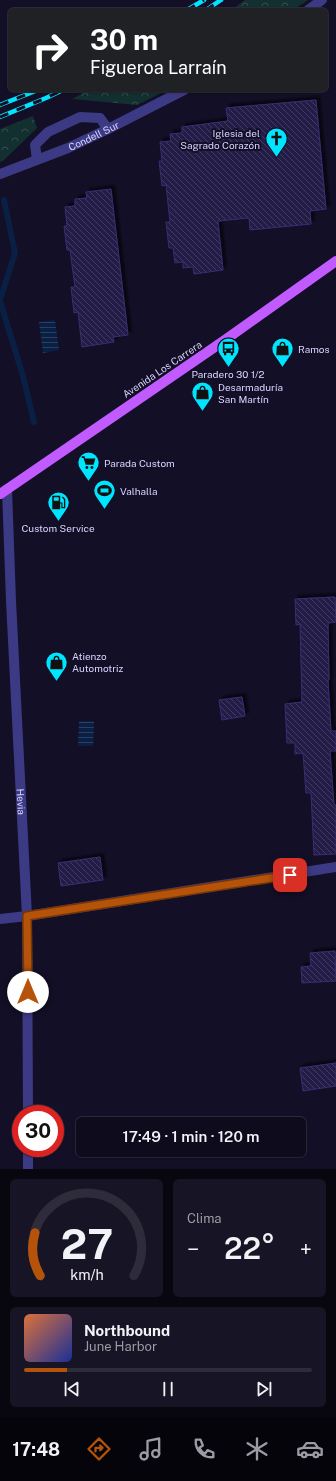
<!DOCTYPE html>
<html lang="es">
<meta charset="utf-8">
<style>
:root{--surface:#0e0b1c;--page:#171425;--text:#f1f3f6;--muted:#9b9ba3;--line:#2e2b3b;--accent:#b45309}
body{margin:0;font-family:"Public Sans",sans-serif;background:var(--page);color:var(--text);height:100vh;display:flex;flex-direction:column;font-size:15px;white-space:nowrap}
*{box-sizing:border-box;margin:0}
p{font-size:13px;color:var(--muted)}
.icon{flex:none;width:22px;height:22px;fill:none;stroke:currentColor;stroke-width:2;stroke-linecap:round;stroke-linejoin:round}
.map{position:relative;height:1169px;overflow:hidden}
.sheet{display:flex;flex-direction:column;gap:10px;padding:10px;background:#08060f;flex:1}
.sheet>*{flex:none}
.banner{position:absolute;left:8px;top:8px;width:320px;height:84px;border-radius:6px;box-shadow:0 1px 3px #0004,0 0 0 1px var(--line);background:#202124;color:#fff;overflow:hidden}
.speed{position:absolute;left:12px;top:1105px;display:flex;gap:8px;font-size:20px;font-weight:700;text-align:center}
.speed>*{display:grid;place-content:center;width:52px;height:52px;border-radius:50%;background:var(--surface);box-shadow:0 1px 3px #0004,0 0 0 1px var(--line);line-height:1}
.speed .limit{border:6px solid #d22;background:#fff;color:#111}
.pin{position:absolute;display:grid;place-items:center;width:34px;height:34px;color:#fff;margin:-17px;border-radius:8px;box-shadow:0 2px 6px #0006}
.me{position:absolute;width:44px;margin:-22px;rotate:0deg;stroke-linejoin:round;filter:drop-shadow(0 0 3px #0008)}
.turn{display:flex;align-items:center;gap:14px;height:84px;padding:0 16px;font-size:18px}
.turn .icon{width:52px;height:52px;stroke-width:2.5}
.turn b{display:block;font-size:28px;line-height:34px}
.big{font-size:30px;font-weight:600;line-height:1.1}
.sheet .widget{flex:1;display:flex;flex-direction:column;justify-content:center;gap:6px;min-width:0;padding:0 14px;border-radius:6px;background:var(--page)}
.sheet .dial{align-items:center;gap:0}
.dial svg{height:104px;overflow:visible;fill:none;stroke:var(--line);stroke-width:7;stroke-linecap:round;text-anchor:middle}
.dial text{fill:var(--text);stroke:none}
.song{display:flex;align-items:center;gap:12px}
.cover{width:48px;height:48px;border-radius:6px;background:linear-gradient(135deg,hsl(20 70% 55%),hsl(230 70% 35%))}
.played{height:4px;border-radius:2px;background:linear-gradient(90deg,var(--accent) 15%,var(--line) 15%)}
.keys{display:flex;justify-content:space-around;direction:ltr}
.heat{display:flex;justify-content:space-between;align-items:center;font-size:22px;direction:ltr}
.sheet .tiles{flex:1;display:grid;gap:10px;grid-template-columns:1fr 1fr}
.widget:last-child{grid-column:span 2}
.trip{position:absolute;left:76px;top:1117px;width:230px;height:40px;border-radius:6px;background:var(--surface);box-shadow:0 1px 3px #0004,0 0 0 1px var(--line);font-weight:600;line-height:40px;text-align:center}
.dock{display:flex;height:64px;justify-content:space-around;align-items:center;background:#06040b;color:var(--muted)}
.dock .icon{width:28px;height:28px}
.dock .current{color:var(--accent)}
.dock b{font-size:18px;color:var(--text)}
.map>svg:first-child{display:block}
.park{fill:url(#park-crowns)}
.water{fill:url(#water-rules)}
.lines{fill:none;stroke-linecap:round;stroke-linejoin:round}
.stream{stroke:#0a1f44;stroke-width:6}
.building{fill:url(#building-back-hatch);stroke:#3b2d73;filter:url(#shadow)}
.service{stroke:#3d3a85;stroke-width:10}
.minor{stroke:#3d3a85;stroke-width:10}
.tertiary{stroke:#3d3a85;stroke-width:10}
.primary{stroke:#c25bff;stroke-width:10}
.rail-casing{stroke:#00e5ff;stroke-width:4.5}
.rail{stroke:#130f26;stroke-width:3;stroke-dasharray:9;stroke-linecap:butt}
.route-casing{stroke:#753606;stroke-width:10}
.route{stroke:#b45309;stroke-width:7}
.labels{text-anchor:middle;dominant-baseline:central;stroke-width:4;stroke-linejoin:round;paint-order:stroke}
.poi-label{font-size:10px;fill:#d9d4ff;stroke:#130f26;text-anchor:start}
.street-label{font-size:10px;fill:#d9d4ff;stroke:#130f26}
</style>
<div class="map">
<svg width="336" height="1169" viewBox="0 0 336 1169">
<defs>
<pattern id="park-crowns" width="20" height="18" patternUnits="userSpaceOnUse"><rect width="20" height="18" fill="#12302f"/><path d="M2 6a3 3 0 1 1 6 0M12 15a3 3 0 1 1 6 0" fill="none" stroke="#344d4e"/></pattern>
<pattern id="water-rules" width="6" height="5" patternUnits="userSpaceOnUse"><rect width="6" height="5" fill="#0a1f44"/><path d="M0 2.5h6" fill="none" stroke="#2d3f60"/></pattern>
<pattern id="building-back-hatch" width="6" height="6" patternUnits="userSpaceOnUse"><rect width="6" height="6" fill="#241b47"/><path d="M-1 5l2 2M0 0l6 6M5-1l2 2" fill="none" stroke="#433b63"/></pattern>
<filter id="shadow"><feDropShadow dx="3.5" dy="-3.5" stdDeviation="1" flood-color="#0009"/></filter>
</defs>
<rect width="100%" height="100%" fill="#130f26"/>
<g class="park">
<path d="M245 0H308L293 10H231Z"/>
<path d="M89 90H167L137 105 72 99Z"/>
<path d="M33 116 37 128 3 161 0 162V129Z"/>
</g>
<g class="water">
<path d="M55 320 59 350 43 353 39 322Z"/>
<path d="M79 721H94L93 746H78Z"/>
</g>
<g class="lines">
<g class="stream">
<path d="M0 300 15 253 4 200"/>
<path d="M0 301 23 376 34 422"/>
</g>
</g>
<g class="building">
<path d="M316 100 326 209 310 211 311 224 250 230 249 218 218 221 223 270 194 274 193 267 183 268V262L175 263 173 248H169L166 222H170L166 185 162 186 159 161H162L160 142 171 141 170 134 182 133V127L228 121 226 108Z"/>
<path d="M111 189 128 335 113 337 114 342 82 347 78 312 74 313 71 287H75L70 250H67L64 226H67L65 207 75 206V199L87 198 86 192Z"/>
<path d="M335 597 336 622 328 623 329 680H328L331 731H336V751H330L334 805H336V854L314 855 311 793H306L303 753 295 754V743H287L285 704 302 702 300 624 296 625 295 599Z"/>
<path d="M242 697 245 716 222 720 219 700Z"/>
<path d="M100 857 103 880 61 886 58 863Z"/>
<path d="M335 951 336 981 302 983 301 967 311 966 310 953Z"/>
<path d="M336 1063V1086L303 1091 300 1068Z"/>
</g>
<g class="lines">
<path class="service" d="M37 159 35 145 48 132 80 117 100 118 108 129"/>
<g class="minor">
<path id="s1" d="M7 489 11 601 27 916 28 1114"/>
<path d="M28 1148V1169"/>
</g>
<g class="tertiary">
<path d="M308 10 322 0"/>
<path id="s2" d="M0 174 68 148 108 129 184 90"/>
<path d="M0 919 27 916 336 867"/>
</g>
<path class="primary" d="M0 494 225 340 336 261"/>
<defs>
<g id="rail">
<path d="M187 10 204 0"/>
<path d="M206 10 221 0"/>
<path d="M0 105 38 90"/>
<path d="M0 117 46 98 63 90"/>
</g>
</defs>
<use href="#rail" class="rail-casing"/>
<use href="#rail" class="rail"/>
</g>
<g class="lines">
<defs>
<path id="route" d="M28 992 27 916 290 875"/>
</defs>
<use href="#route" class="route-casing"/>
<use href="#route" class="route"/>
</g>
<defs>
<symbol id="church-pin" viewBox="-11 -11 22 30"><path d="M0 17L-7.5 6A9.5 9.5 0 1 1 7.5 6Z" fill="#00e5ff" stroke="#130f26"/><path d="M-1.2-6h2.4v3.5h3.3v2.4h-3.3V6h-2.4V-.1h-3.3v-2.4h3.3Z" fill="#111"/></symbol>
<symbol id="bus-pin" viewBox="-11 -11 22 30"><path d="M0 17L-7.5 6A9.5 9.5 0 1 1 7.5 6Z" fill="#00e5ff" stroke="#130f26"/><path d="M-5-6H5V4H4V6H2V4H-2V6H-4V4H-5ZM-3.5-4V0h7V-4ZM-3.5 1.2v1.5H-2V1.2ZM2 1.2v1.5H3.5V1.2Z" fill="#111"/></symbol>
<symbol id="shop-pin" viewBox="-11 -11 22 30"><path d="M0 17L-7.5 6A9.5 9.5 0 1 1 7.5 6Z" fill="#00e5ff" stroke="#130f26"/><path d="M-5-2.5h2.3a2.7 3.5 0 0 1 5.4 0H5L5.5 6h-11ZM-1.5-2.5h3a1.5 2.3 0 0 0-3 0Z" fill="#111"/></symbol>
<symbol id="supermarket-pin" viewBox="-11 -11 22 30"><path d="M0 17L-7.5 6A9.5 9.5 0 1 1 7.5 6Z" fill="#00e5ff" stroke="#130f26"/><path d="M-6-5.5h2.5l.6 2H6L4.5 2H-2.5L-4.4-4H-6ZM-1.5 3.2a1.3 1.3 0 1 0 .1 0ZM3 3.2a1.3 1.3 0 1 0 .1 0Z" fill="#111"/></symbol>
<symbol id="stadium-pin" viewBox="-11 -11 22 30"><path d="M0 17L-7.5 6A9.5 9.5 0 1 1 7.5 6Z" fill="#00e5ff" stroke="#130f26"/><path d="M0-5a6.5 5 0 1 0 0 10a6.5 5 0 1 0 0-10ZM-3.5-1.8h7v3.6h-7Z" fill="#111"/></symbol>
<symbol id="fuel-pin" viewBox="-11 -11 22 30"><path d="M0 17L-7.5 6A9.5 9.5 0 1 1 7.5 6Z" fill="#00e5ff" stroke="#130f26"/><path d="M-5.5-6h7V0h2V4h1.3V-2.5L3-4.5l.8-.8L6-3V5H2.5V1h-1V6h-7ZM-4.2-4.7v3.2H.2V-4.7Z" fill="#111"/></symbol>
</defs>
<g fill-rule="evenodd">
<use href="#church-pin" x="264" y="126" width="25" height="34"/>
<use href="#bus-pin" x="216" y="336" width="25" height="34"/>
<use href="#shop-pin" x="270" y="336" width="25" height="34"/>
<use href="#shop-pin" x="190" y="380" width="25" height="34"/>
<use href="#supermarket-pin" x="76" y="450" width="25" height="34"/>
<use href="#stadium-pin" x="92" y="478" width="25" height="34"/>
<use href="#fuel-pin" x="46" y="490" width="25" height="34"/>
<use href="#shop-pin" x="44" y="650" width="25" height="34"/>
</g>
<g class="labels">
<g class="poi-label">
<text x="260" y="133" text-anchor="end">Iglesia del<tspan x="260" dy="12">Sagrado Corazón</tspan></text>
<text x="298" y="349">Ramos</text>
<text x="228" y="374" text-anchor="middle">Paradero 30 1/2</text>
<text x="218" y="387">Desarmaduría<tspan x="218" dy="12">San Martín</tspan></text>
<text x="104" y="463">Parada Custom</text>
<text x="120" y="491">Valhalla</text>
<text x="58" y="528" text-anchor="middle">Custom Service</text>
<text x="72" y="656">Atienzo<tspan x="72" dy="12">Automotriz</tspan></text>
</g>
<g class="street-label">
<text stroke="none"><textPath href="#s2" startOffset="101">Condell Sur</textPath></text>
<text transform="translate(162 369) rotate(-34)">Avenida Los Carrera</text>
<text stroke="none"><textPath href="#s1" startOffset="313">Hevia</textPath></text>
</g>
</g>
</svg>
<div class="speed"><div class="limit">30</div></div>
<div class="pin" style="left:290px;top:875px;background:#d93025"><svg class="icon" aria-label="arrive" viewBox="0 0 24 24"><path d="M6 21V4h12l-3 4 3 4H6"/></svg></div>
<svg class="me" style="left:28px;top:992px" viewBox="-20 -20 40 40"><circle r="19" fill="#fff"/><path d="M0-13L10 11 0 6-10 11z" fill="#b45309"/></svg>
<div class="trip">17:49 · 1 min · 120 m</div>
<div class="banner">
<div class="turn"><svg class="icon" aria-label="right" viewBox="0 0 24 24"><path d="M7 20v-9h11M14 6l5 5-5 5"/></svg><div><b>30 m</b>Figueroa Larraín</div></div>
</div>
</div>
<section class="sheet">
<div class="tiles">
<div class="widget dial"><svg viewBox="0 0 100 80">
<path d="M14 69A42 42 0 1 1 86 69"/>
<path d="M14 69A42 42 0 0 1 10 36" stroke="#b45309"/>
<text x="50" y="56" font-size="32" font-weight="700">27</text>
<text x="50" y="72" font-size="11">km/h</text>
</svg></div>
<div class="widget"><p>Clima</p>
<div class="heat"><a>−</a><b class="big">22°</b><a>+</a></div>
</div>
<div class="widget">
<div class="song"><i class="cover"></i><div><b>Northbound</b><p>June Harbor</p></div></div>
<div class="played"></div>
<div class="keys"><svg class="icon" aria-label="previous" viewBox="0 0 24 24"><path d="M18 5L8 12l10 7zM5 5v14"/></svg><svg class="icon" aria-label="pause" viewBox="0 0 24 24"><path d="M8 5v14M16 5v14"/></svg><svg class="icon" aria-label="next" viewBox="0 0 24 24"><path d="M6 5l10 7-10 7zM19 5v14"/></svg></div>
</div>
</div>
</section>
<nav class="dock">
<b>17:48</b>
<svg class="icon current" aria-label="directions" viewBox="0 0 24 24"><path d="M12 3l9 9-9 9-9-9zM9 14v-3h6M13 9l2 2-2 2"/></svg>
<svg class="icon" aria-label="music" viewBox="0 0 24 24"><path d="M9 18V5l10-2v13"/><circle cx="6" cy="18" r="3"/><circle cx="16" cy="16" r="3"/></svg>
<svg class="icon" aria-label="phone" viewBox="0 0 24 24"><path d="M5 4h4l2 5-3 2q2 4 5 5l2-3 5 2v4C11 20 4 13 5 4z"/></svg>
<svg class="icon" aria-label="climate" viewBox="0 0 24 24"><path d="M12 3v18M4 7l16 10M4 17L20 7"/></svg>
<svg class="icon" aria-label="car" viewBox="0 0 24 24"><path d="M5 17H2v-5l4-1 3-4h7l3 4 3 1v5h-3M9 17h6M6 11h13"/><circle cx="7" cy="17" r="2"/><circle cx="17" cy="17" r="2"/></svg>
</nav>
